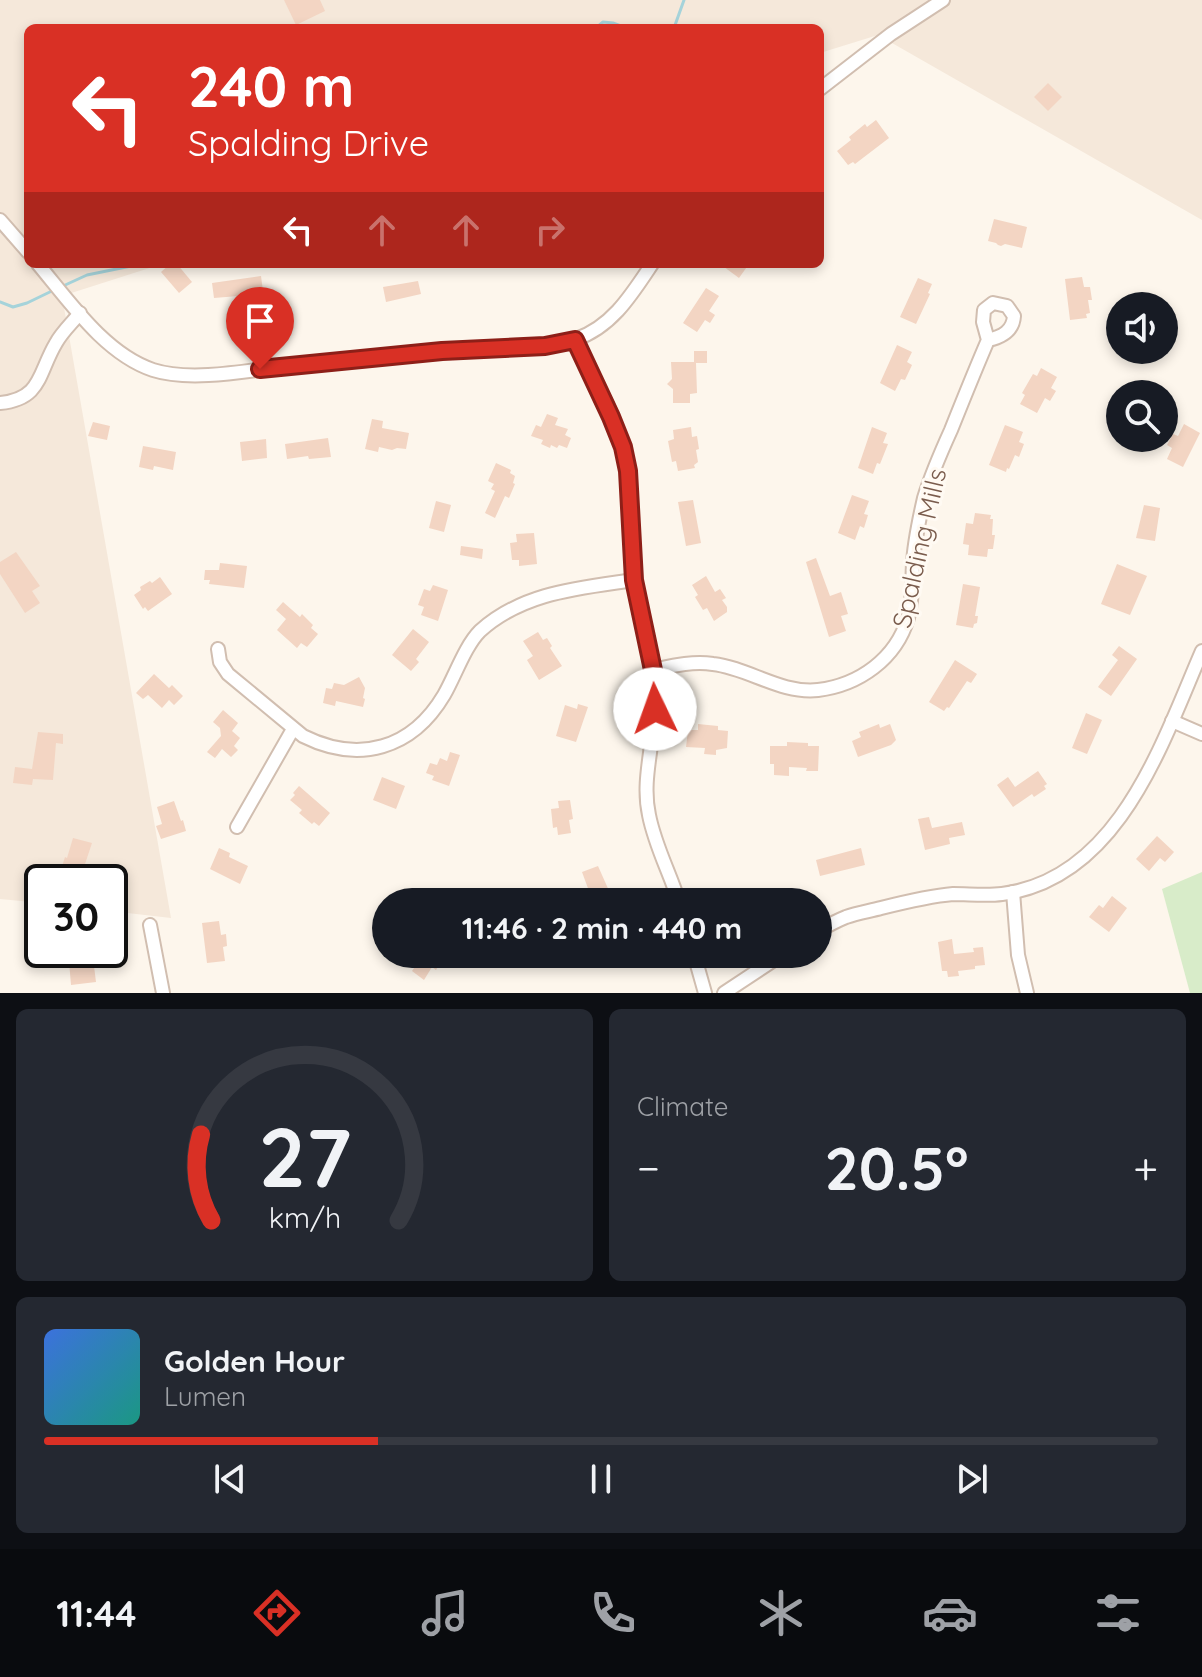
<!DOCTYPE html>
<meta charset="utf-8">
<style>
:root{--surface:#171b24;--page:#242831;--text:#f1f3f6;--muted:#9ea1a6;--line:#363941;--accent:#d93025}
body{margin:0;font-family:Quicksand,sans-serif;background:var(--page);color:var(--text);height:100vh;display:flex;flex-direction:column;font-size:30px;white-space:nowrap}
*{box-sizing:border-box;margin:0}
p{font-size:26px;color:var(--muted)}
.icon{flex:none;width:44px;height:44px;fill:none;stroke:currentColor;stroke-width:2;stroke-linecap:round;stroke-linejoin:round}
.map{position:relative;height:993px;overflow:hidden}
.drawer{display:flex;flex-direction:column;gap:16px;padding:16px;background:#0d0f14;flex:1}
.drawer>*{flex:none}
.top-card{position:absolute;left:24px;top:24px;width:800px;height:244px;border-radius:12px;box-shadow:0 4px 12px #0003;background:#d93025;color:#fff;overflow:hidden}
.fabs{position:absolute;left:1106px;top:292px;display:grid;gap:16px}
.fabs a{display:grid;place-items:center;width:72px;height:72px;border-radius:50%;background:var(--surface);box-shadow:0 4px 12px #0003;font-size:40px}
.speed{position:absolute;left:24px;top:864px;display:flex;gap:16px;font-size:40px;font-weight:700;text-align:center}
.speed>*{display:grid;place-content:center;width:104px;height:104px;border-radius:50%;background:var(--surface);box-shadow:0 4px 12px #0003;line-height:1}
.speed .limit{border:4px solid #111;border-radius:12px;background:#fff;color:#111}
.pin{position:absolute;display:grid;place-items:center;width:68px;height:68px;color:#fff;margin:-82px -34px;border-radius:50% 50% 50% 0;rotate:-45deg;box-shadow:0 0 8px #0007}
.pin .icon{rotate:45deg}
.me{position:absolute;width:88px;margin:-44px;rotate:357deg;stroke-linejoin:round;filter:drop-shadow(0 0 6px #0008)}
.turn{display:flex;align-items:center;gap:28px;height:168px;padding:0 32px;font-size:36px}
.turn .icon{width:104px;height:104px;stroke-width:2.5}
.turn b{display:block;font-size:56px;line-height:68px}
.lanes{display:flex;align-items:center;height:76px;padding:0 32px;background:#0003;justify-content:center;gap:40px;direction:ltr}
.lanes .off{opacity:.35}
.big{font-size:60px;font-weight:700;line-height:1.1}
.drawer .card{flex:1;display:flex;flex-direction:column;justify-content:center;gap:12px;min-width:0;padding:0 28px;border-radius:12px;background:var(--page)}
.drawer .dial{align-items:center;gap:0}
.dial svg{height:208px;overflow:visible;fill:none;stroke:var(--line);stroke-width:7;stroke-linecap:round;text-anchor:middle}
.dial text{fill:var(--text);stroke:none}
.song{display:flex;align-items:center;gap:24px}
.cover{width:96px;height:96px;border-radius:12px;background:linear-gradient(135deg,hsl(220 70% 55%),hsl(170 70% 35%))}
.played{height:8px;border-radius:4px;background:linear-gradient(90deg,var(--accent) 30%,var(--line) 30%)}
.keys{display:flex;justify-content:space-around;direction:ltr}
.heat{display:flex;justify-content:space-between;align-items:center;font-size:44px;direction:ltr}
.drawer .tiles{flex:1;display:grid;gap:16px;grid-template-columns:1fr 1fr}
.card:last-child{grid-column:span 2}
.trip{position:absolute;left:372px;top:888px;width:460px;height:80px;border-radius:40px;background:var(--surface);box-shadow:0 4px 12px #0003;font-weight:700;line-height:80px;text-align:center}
.tabs{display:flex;height:128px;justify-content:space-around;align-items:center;background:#090b0e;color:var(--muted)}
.tabs .icon{width:56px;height:56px}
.tabs .on{color:var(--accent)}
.tabs b{font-size:36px;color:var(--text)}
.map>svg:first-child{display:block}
.residential{fill:#f5e8da}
.green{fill:#d8ecc9}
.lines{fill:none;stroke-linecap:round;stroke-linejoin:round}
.stream{stroke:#a5d3da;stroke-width:3}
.building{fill:#f3d5c3}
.minor-casing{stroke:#d1beb0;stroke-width:16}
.minor{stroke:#fff;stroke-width:12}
.route-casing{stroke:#8d1f18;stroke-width:20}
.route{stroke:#d93025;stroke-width:14}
.labels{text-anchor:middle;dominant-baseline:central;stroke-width:6;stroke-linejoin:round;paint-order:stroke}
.street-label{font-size:26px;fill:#7a5c4d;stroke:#fffaf3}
</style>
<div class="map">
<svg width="1202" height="993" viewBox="0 0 1202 993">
<rect width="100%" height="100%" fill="#fdf6ec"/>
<path class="residential" d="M0 0H1202V220L878 35 820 53V28H28V264H162L62 296 171 918 110 911V882H42V903L0 899Z"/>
<path class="green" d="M1202 872V993H1190L1162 889Z"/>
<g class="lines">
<g class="stream">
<path d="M596 28 603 22 613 23 626 28"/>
<path d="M674 28 684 0"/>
<path d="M63 286 87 275 141 264"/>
<path d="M0 302 13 307 27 303 56 289"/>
</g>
</g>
<g class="building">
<path d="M284 0H320L325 11 296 25Z"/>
<path d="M1048 83 1062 97 1048 111 1034 97Z"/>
<path d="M876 120 889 138 855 164 853 162 848 165 837 151 851 140 849 137 865 124 867 127Z"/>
<path d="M994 219 1027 227 1022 248 1005 244 1001 246 998 245 996 243 988 241Z"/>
<path d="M170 264H177L192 282 179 293 161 272Z"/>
<path d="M720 264H749L739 278Z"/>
<path d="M261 276 263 291 250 293V295L214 298 212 283Z"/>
<path d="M1082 277 1084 287H1090L1092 300H1088L1090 313 1086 314 1087 318 1070 320 1065 279Z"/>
<path d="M918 278 932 284 928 293 930 294 916 324 900 317Z"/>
<path d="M418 281 421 294 386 302 383 287Z"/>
<path d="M706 288 719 296 709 311 715 315 710 323 705 320 697 332 683 323Z"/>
<path d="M897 345 912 352 907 362 912 365 905 380 901 379 895 391 880 383Z"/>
<path d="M694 351H707V363H696L697 393 690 394V403H673V389L667 384 672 379 671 362H694Z"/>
<path d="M1041 368 1057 377 1051 388 1056 391 1050 401 1045 398 1037 413 1020 404 1025 395 1022 393 1033 374 1037 376Z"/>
<path d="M547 414 558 418 555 425 568 429 565 435 571 438 567 448 559 445 557 448 551 445 550 448 541 444 543 440 531 436 536 425 541 427Z"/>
<path d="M372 419 383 421 382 428 409 433 406 449 397 448 392 450 379 447 378 452 365 449Z"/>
<path d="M93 422 110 426 107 440 88 436Z"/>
<path d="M1184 424 1200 433 1183 467 1167 459 1172 448 1167 445 1173 434 1178 436Z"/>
<path d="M1005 425 1023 432 1019 442 1024 444 1019 457 1015 455 1009 469 1007 468 1006 472 989 465Z"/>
<path d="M691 427 692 437 697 436 699 449 696 450 698 462 694 465 695 468 678 471 676 461 672 462 668 441 674 439 673 430Z"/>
<path d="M872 427 887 433 883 443 888 444 880 464 877 463 873 474 858 468Z"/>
<path d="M328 438 331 457 309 459 308 456 287 459 285 444Z"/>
<path d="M266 439 267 458 242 461 240 442Z"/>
<path d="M143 446 176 452 173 470 154 466 153 470 139 467Z"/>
<path d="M496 463 511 470 510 473 515 476 513 483 515 484 509 498 505 496 495 518 485 513 495 491 491 489 494 484 488 481Z"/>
<path d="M852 495 869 501 864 514 868 515 864 528 860 526 855 540 838 533Z"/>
<path d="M693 500 701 543 686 546 678 502Z"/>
<path d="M436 501 451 505 444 532 429 528Z"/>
<path d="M1144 505 1160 508 1155 541 1136 538Z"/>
<path d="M975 513 991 515 990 519H993L992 535H995L993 549H988L987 557 968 555 969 545 963 544 966 523 973 524Z"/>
<path d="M534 533 537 564 519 566V560H512L510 543 517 542 516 534Z"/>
<path d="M461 546 483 549 482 559 460 555Z"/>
<path d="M16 552 40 586 32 591 40 603 25 613 0 574V562Z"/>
<path d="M816 558 830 596 841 592 848 614 841 616 846 631 829 637 806 562Z"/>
<path d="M220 563 247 566 244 588 209 584 210 580H204L205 570H219Z"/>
<path d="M1117 564 1147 576 1130 615 1101 604Z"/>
<path d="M706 576 715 592 720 589 726 598 722 600 727 607V612L714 621 707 608 703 610 695 597 698 595 692 585Z"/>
<path d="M160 577 172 594 148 611 145 607 143 609 134 595 141 590 140 587 150 581 152 583Z"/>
<path d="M963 584 980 587 975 616H978L977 623 974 624 973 628 956 625Z"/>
<path d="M433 585 448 590 438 621 421 615 424 607 418 605 424 589 430 591Z"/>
<path d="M283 602 300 617 302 614 313 625 311 628 318 634 307 647 301 643 297 648 277 630 286 619 276 610Z"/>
<path d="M413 629 429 642 416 659 419 662 411 671 392 655Z"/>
<path d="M538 632 543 640 547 638 552 646 550 648 562 666 539 680 527 660 533 656 523 641Z"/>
<path d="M1119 646 1137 659 1111 696 1098 687 1118 660 1112 655Z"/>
<path d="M955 660 977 674 971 683 967 681 949 708 947 707 944 711 929 702Z"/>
<path d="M154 674 169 688 172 685 183 696 174 705 169 700 162 708 148 695 143 699 136 693Z"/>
<path d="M359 677 365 688 363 698 365 699 363 707 336 701 335 706 323 703 326 688 332 689 334 683 344 685Z"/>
<path d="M578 704 588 707 576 742 556 736 565 705 577 709Z"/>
<path d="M223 710 238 723 232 731 240 738 234 746 238 750 231 757 222 749 215 758 207 752 221 736 220 728 213 722Z"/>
<path d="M1086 713 1102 720 1087 754 1072 748Z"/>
<path d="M698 724 718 726V730L728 731 727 748 716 750V755L704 754 705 748 686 747 688 730H698Z"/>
<path d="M879 724 880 728 890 724 896 740 891 745 858 757 852 741 861 737 859 732Z"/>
<path d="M38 732 63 734V744L56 743 53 780 33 779 32 785 13 783 15 767 32 769Z"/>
<path d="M787 742 808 743V746H819L818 771H806L807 768 789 767V776L774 775V764H770V746H787Z"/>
<path d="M450 752 460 755 449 786 432 780 434 776 426 773 430 763 437 765 440 758 447 761Z"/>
<path d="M1038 771 1047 784 1044 786 1046 789 1034 797 1032 794 1013 807 997 785 1008 777 1015 787Z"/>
<path d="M382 777 405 786 396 809 373 800Z"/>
<path d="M299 786 330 813 319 826 314 822 312 824 299 813 302 810 290 800 295 795 293 793Z"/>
<path d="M570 800 573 819 569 820 571 833 558 835 557 827 553 828 551 809 559 808 558 801Z"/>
<path d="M174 801 181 821 183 820 186 831 161 839 156 826 162 824 157 807Z"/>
<path d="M929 817 932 828 962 822 965 835 949 838 950 844 925 850 918 819Z"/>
<path d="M1157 836 1174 852 1165 862 1160 858 1149 871 1136 859Z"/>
<path d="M73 838 92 843 84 867 88 869 83 882H57L65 857 67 858Z"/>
<path d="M219 848 230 853 229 857 248 866 240 884 210 869Z"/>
<path d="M861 848 865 865 820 876 816 860Z"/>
<path d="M598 866 610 893 609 894 612 902H593L582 872Z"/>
<path d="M1112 896 1127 908 1109 932 1089 917 1099 905 1103 908Z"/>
<path d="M219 921 221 935 226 934 227 946 223 947 225 961 207 963 202 923Z"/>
<path d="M952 939 954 954 974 952 973 948 983 947 985 965 975 966V969L958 971 959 976 948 977 947 971H942L938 942Z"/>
<path d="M75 950H92L96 982 71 985 69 961 76 960Z"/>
<path d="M421 954H445L436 970 432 967 424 980 412 971 419 961 418 959Z"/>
</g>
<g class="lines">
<defs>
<g id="minor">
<path d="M820 89 891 34 943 0"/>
<path d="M0 220 28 252"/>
<path d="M38 264C69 301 105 354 153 370 190 382 247 371 286 366 336 361 386 356 437 351 463 349 489 349 516 347 535 346 557 346 576 339 612 327 632 294 652 264"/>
<path d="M575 340C591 374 612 409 623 446 635 487 629 536 634 579 640 622 654 663 654 706 655 743 641 779 649 815 655 846 670 873 679 902"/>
<path d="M0 403C42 399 38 373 56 343 62 332 72 323 80 313"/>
<path d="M218 649 220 662 228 674 303 736C359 764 412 749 444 695 455 676 465 646 480 631 523 592 580 588 634 580"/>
<path d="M653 670C672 666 692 661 713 664 749 668 780 694 818 690 859 685 896 659 908 618 913 600 912 582 913 564 914 542 919 520 924 498 931 475 941 452 951 430 963 400 975 370 988 340L983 322 984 310 993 303 1007 306 1014 316C1013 331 1002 337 988 340"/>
<path d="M1172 721 1202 734"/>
<path d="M237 827 293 729"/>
<path d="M1013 892 1018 955 1027 993"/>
<path d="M150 925 163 993"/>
<path d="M818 931C827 926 836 921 846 917 857 913 870 911 881 908 905 902 929 896 953 894 969 894 986 896 1002 894 1119 879 1162 743 1202 651"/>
<path d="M694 954 705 993"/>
<path d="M724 993 783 954"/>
</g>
</defs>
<use href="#minor" class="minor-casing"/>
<use href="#minor" class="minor"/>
</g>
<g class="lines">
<defs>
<path id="route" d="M260 369 442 351 545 346 575 340 611 417 623 447 628 471 634 580 653 670 655 709"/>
</defs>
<use href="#route" class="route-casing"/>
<use href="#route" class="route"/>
</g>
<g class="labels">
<g class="street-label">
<text transform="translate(919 548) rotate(-77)">Spalding Mills</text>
</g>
</g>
</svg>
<div class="fabs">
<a><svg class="icon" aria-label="sound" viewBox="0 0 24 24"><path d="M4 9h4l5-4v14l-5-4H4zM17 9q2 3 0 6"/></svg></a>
<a><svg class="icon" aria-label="search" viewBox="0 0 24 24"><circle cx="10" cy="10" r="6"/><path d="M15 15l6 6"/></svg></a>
</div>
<div class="speed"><div class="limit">30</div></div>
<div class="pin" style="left:260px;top:369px;background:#d93025"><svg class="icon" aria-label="arrive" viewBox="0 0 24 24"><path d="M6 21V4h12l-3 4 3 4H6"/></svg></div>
<svg class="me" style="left:655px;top:709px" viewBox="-20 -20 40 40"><circle r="19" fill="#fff"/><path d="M0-13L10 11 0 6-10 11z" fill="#d93025"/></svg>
<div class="trip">11:46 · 2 min · 440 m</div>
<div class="top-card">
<div class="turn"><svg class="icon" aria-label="left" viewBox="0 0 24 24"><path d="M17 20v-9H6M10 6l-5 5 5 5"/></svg><div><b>240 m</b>Spalding Drive</div></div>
<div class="lanes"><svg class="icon" aria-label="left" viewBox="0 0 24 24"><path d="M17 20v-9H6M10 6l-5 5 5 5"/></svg><svg class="icon off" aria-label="ahead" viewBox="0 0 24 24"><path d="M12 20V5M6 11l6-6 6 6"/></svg><svg class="icon off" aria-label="ahead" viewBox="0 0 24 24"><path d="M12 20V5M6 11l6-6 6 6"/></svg><svg class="icon off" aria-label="right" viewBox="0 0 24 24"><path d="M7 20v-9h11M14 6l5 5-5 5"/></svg></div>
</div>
</div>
<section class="drawer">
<div class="tiles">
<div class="card dial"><svg viewBox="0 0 100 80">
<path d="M14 69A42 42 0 1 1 86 69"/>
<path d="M14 69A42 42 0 0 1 10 36" stroke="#d93025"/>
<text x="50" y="56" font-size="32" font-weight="700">27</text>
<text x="50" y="72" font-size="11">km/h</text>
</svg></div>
<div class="card"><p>Climate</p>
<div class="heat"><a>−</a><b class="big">20.5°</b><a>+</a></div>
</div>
<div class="card">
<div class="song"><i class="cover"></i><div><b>Golden Hour</b><p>Lumen</p></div></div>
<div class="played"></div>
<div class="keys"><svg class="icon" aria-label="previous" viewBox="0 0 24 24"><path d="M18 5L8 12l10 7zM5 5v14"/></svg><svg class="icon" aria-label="pause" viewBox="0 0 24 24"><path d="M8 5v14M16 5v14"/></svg><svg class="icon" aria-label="next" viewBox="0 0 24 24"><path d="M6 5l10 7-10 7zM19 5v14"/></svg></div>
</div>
</div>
</section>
<nav class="tabs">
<b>11:44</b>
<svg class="icon on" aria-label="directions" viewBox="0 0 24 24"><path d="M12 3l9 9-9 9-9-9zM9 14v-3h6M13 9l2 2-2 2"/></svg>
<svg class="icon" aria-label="music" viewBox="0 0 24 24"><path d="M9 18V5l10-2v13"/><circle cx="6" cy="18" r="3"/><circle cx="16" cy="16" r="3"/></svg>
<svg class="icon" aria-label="phone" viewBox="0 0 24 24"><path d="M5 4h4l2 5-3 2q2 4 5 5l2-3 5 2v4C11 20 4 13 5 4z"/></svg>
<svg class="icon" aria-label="climate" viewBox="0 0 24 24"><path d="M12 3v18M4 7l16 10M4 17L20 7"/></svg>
<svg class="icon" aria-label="car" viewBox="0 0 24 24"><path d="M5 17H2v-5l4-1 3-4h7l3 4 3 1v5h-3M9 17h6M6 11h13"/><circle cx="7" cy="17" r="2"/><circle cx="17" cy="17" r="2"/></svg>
<svg class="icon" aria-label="filters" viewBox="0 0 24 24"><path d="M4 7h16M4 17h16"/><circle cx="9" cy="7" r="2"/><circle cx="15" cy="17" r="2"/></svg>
</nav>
